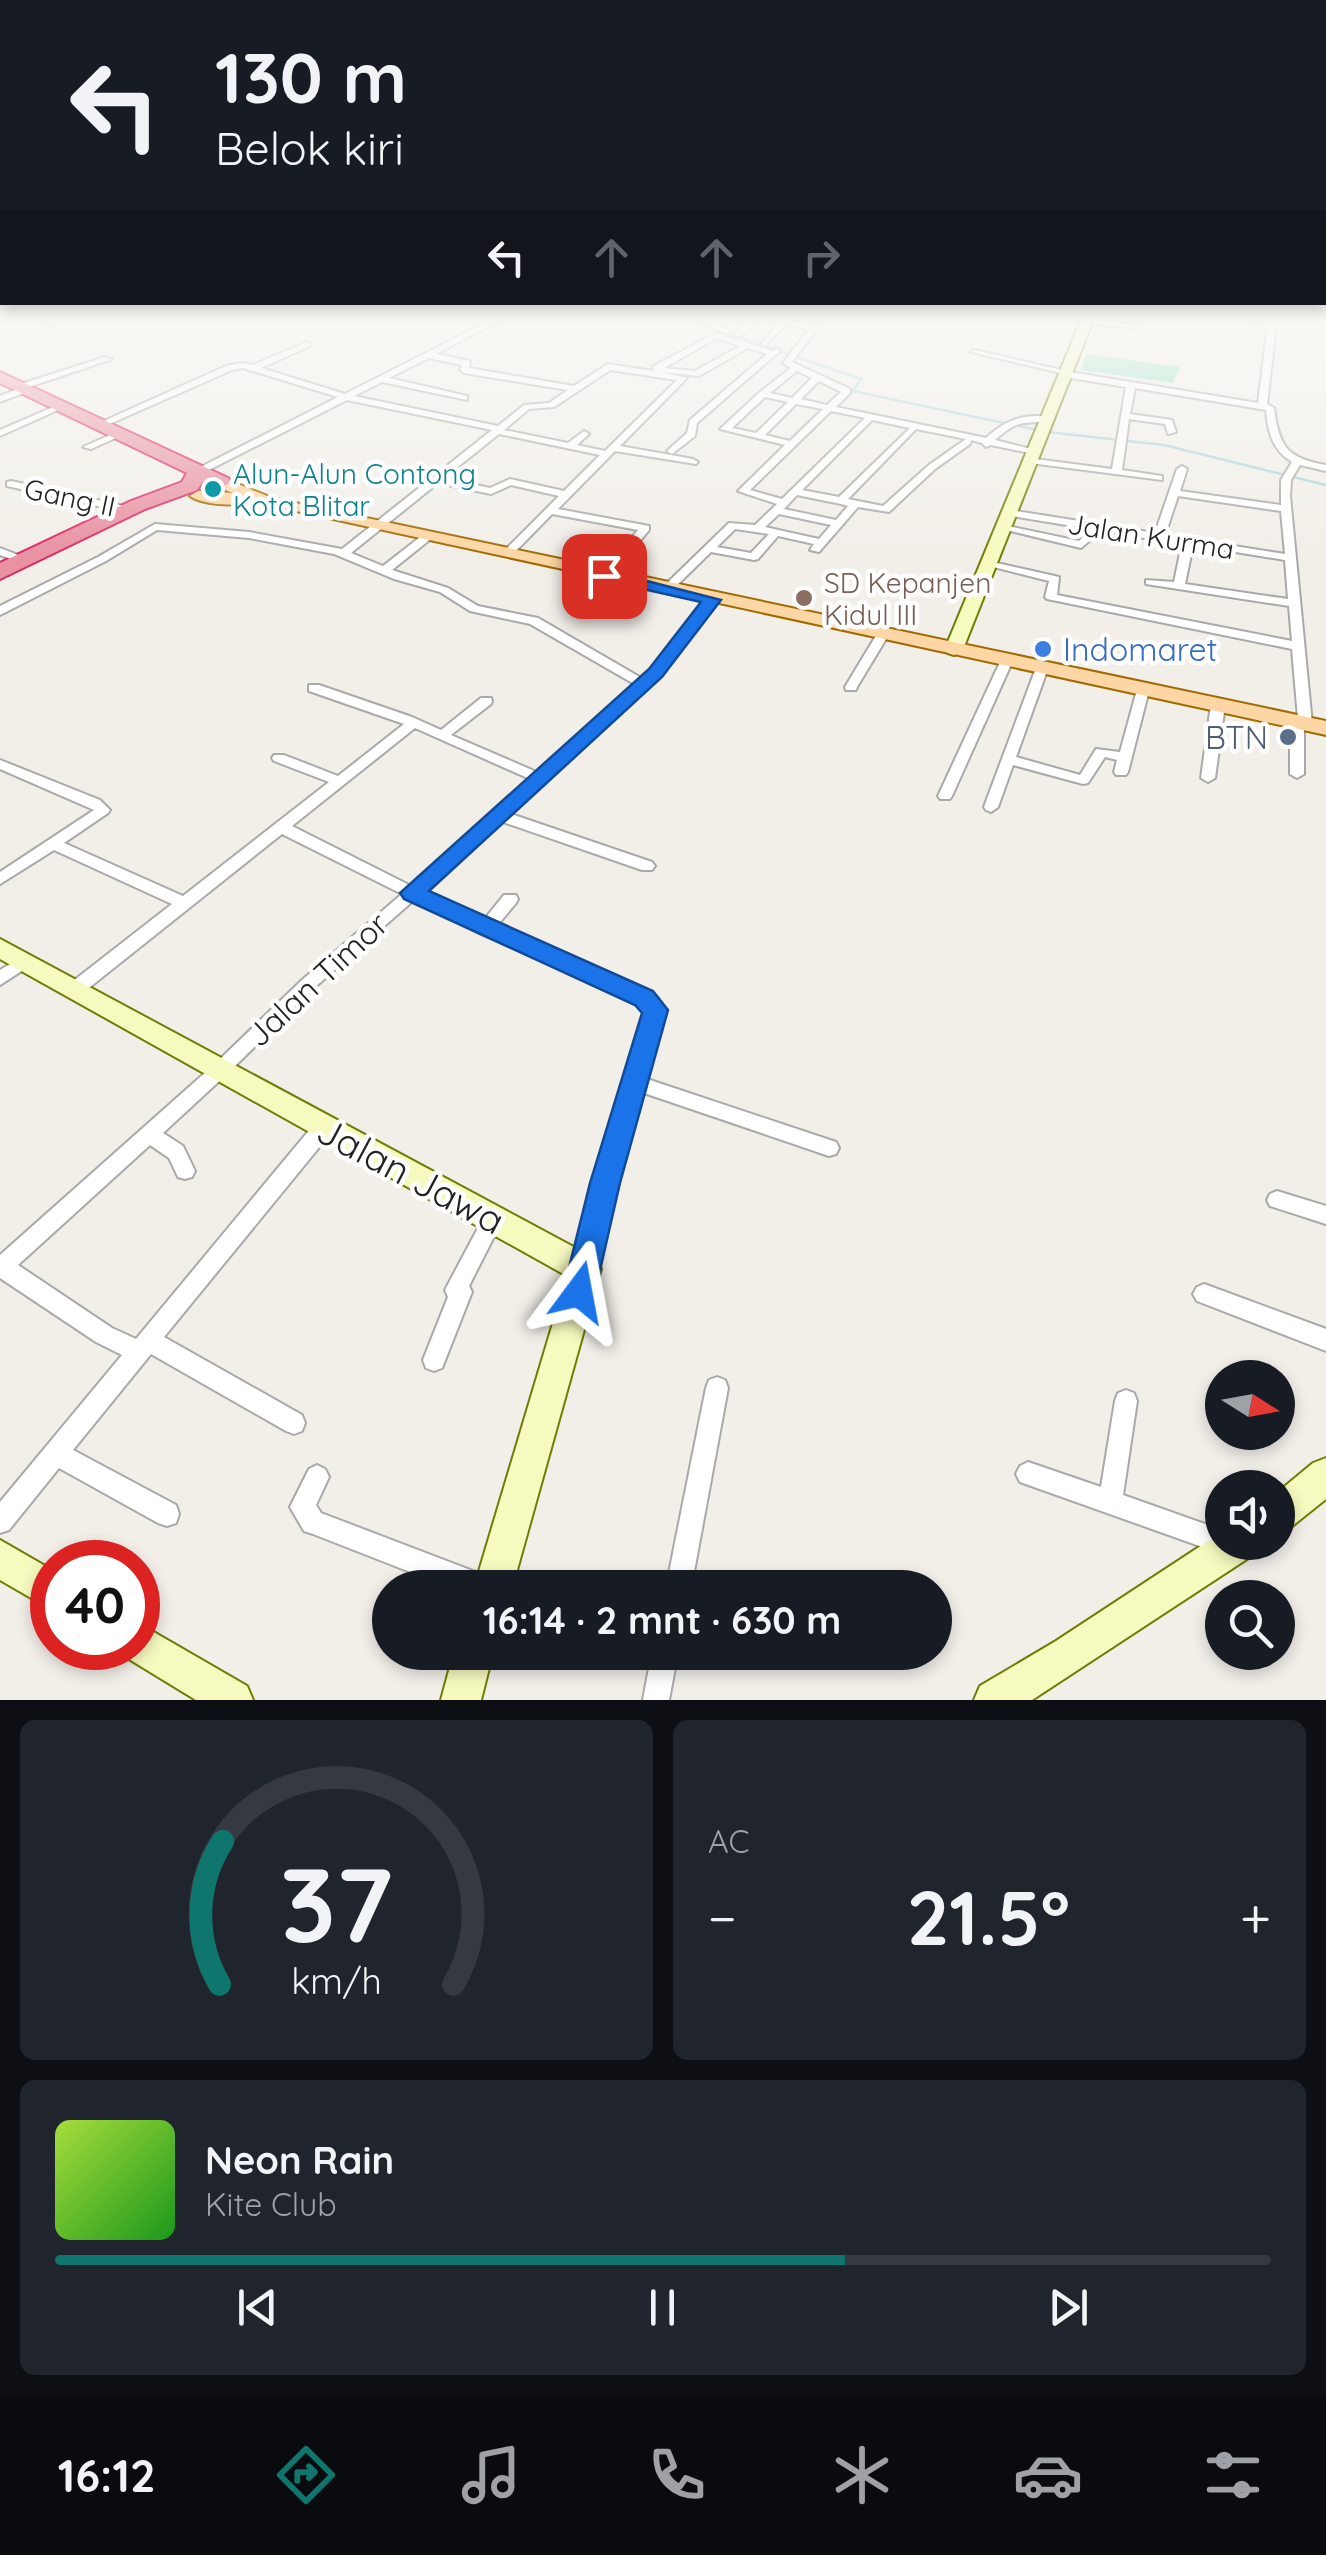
<!DOCTYPE html>
<html lang="id">
<meta charset="utf-8">
<style>
:root{--surface:#171b24;--page:#20242c;--text:#f1f3f6;--muted:#9ea1a6;--line:#363941;--accent:#0f766e}
body{margin:0;font-family:Quicksand,sans-serif;background:var(--page);color:var(--text);height:100vh;display:flex;flex-direction:column;font-size:38px;white-space:nowrap}
*{box-sizing:border-box;margin:0}
p{font-size:32px;color:var(--muted)}
.icon{flex:none;width:55px;height:55px;fill:none;stroke:currentColor;stroke-width:2;stroke-linecap:round;stroke-linejoin:round}
.map{position:relative;height:1700px;overflow:hidden}
.panel{display:flex;flex-direction:column;gap:20px;padding:20px;background:#0d0f14;flex:1}
.panel>*{flex:none}
.top-card{position:absolute;left:0px;top:0px;width:1328px;height:305px;box-shadow:0 5px 15px #0003;background:#171b24;color:var(--text);overflow:hidden}
.needle{width:65px;rotate:101deg}
.tools{position:absolute;left:1205px;top:1360px;display:grid;gap:20px}
.tools a{display:grid;place-items:center;width:90px;height:90px;border-radius:50%;background:var(--surface);box-shadow:0 5px 15px #0003;font-size:50px}
.speed{position:absolute;left:30px;top:1540px;display:flex;gap:20px;font-size:50px;font-weight:700;text-align:center}
.speed>*{display:grid;place-content:center;width:130px;height:130px;border-radius:50%;background:var(--surface);box-shadow:0 5px 15px #0003;line-height:1}
.speed .limit{border:15px solid #d22;background:#fff;color:#111}
.pin{position:absolute;display:grid;place-items:center;width:85px;height:85px;color:#fff;margin:-42px;border-radius:20px;box-shadow:0 5px 15px #0006}
.me{position:absolute;width:110px;margin:-55px;rotate:13deg;stroke-linejoin:round;filter:drop-shadow(0 0 8px #0008)}
.turn{display:flex;align-items:center;gap:35px;height:210px;padding:0 50px;font-size:45px}
.turn .icon{width:130px;height:130px;stroke-width:2.5}
.turn b{display:block;font-size:70px;line-height:85px}
.lanes{display:flex;align-items:center;height:95px;padding:0 50px;background:#0003;justify-content:center;gap:50px;direction:ltr}
.lanes .off{opacity:.35}
.big{font-size:75px;font-weight:800;line-height:1.1}
.panel .widget{flex:1;display:flex;flex-direction:column;justify-content:center;gap:15px;min-width:0;padding:0 35px;border-radius:15px;background:var(--page)}
.panel .dial{align-items:center;gap:0}
.dial svg{height:260px;overflow:visible;fill:none;stroke:var(--line);stroke-width:7;stroke-linecap:round;text-anchor:middle}
.dial text{fill:var(--text);stroke:none}
.song{display:flex;align-items:center;gap:30px}
.cover{width:120px;height:120px;border-radius:15px;background:linear-gradient(135deg,hsl(80 70% 55%),hsl(120 70% 35%))}
.played{height:10px;border-radius:5px;background:linear-gradient(90deg,var(--accent) 65%,var(--line) 65%)}
.keys{display:flex;justify-content:space-around;direction:ltr}
.heat{display:flex;justify-content:space-between;align-items:center;font-size:55px;direction:ltr}
.panel .tiles{flex:1;display:grid;gap:20px;grid-template-columns:1fr 1fr}
.widget:last-child{grid-column:span 2}
.trip{position:absolute;left:372px;top:1570px;width:580px;height:100px;border-radius:50px;background:var(--surface);box-shadow:0 5px 15px #0003;font-weight:800;line-height:100px;text-align:center}
.tabs{display:flex;height:160px;justify-content:space-around;align-items:center;background:#090b0e;color:var(--muted)}
.tabs .icon{width:70px;height:70px}
.tabs .on{color:var(--accent)}
.tabs b{font-size:45px;color:var(--text)}
.map>svg:first-child{display:block}
.pitch{fill:#88e0be}
.lines{fill:none;stroke-linecap:round;stroke-linejoin:round}
.stream{stroke:#aad3df;stroke-width:2.5}
.river{fill:#aad3df;fill-rule:evenodd}
.street-casing{stroke:#a9a9a9;stroke-width:4}
.secondary-casing{stroke:#707d05;stroke-width:4}
.primary-casing{stroke:#a06b00;stroke-width:4}
.highway-casing{stroke:#dc2a67;stroke-width:4}
.street{fill:#fff;fill-rule:evenodd}
.secondary{fill:#f7fabf;fill-rule:evenodd}
.primary{fill:#fcd6a4;fill-rule:evenodd}
.highway{fill:#e892a2;fill-rule:evenodd}
.route{fill:#1a73e8;stroke:#114b97;stroke-width:2.5}
.culture-dot{fill:#0f9aa8;stroke:#fff;stroke-width:4}
.education-dot{fill:#8d6e63;stroke:#fff;stroke-width:4}
.shop-dot{fill:#3f7fe0;stroke:#fff;stroke-width:4}
.service-dot{fill:#5c6f8a;stroke:#fff;stroke-width:4}
.labels{text-anchor:middle;dominant-baseline:central;stroke-width:9;stroke-linejoin:round;paint-order:stroke}
.far-culture-label{font-size:28px;fill:#0d838f;stroke:#fff;text-anchor:start}
.far-street-label{font-size:28px;fill:#222;stroke:#fff}
.far-education-label{font-size:28px;fill:#785e54;stroke:#fff;text-anchor:start}
.shop-label{font-size:32px;fill:#366cbe;stroke:#fff;text-anchor:start}
.service-label{font-size:32px;fill:#4e5e75;stroke:#fff;text-anchor:end}
.street-label{font-size:32px;fill:#222;stroke:#fff}
.near-street-label{font-size:38px;fill:#222;stroke:#fff}
</style>
<div class="map">
<svg width="1326" height="1700" viewBox="0 0 1326 1700">
<rect width="100%" height="100%" fill="#f2efe9"/>
<path class="pitch" d="M1086 354 1180 367 1173 383 1081 370Z"/>
<g class="lines">
<g class="stream">
<path d="M684 318 861 379 853 391 1037 430"/>
<path d="M1047 432 1164 445 1326 485"/>
</g>
<path class="river" d="M25 318H43L56 325 50 329Z"/>
<defs>
<g id="street">
<path d="M495 318H505L436 354 470 361 469 368 574 386 608 364 654 371 652 367 716 333 772 351 777 348 781 350 697 423 695 436 672 454 667 451 687 433 690 420 767 354 748 348 699 376 661 372 687 378 620 446 693 459 698 462 696 464 615 451 558 509 649 526V530L609 578H601L599 576 638 530 552 514 511 556H503V552L559 496 511 485 491 494 438 483 351 553 383 566 424 534H432V538L392 570 448 588 478 606 538 618 643 679 652 670 708 597 712 596 718 599 660 676 511 814 652 862 655 866 652 870H642L503 822 424 892 483 921 504 895H516L518 899 516 903 496 927 657 997 664 1010 644 1078 836 1142 839 1148 836 1154 829 1156 641 1092 615 1183 595 1269 592 1276 585 1279 578 1276 575 1269 595 1183 646 1010 645 1006 479 933 414 900 314 988 228 1073 163 1133 183 1146 195 1171 192 1177 185 1179 178 1177 169 1158 150 1145 18 1265 112 1328 136 1339 316 1122 323 1120 330 1122 332 1128 330 1134 164 1337 302 1415 305 1423 302 1431 294 1434 286 1431 151 1354 73 1450 176 1505 179 1514 176 1523 167 1526 158 1523 59 1468 9 1530 0 1533V1502L122 1355 96 1342 0 1278V1255L216 1063 302 980 402 894 282 834 80 995H68L66 990 68 985 172 904 54 850 0 884V872L94 810 0 769V760L100 800 110 810 108 813 64 843 183 896 329 782 274 761 272 758 274 755H284L338 776 404 724 309 691V685H319L412 717 441 730 481 698H491L492 701 491 704 451 735 539 773 636 685 530 624 470 611 440 592 394 579 334 554 249 538 157 530 106 561 4 613 0 615V606L98 557 155 524 249 532 342 549 492 430 347 400 201 474H195V470L338 397 243 368 232 370 105 426 97 424 226 366 243 363 253 365 307 342 311 344 310 346 261 368 345 394ZM717 338 740 346 695 371 664 368ZM429 358 462 365 460 370 464 373 568 390 549 403 524 405 498 426 354 396 382 382 467 400V396L389 378ZM610 370 677 380 605 451 577 445 589 434 584 431 568 443 504 430 529 409 554 407ZM499 434 600 455 564 491 510 479 490 488 444 478ZM415 728 532 780 411 886 292 826Z"/>
<path d="M690 318H701L732 331 725 333Z"/>
<path d="M750 318H758L742 336H736V332Z"/>
<path d="M759 318H774L817 326V330L792 362 850 389V393L836 407 986 438C1006 420 1024 413 1050 417L1052 419C1025 427 1022 415 995 440L1039 451 1034 454 991 445 986 447 982 443 971 440 970 444 935 469 889 512 858 507 819 552 810 550 814 544 778 536 758 559 754 560 711 552 671 591H663V587L729 523 755 525 777 504 738 491 785 445 720 429 760 392 791 368 783 363 809 329 785 325 765 346 761 344 778 323ZM797 371 812 378 792 398 770 393ZM819 381 841 392 827 405 801 399ZM765 397 788 402 756 433 732 428ZM796 404 823 409 790 441 765 435ZM831 411 865 418 782 499 750 490ZM872 420 910 428 839 497 802 490ZM916 429 966 439 929 465 883 506 848 499ZM797 495 841 504 848 506 836 520 784 509ZM779 514 831 525 819 539 765 527ZM735 529 769 534 751 553 717 547Z"/>
<path d="M843 318H851L846 321Z"/>
<path d="M1235 318H1277L1267 404 1274 408C1279 447 1287 458 1326 465V471L1300 465 1291 480 1290 496 1312 724 1304 728V774L1297 778 1290 774V722L1298 718 1292 649 1047 599 1045 597 1049 581 982 564 988 561 1059 577 1057 595 1292 641 1289 606 1146 584V580L1174 582 1182 544 1101 531 1081 548 998 528 1003 525 1079 541 1091 529 1005 515 1004 513 1009 510 1155 533 1177 469 1182 466 1187 469 1180 491 1281 505V480L1292 462C1272 450 1268 432 1266 410L1135 388 1130 414 1172 420 1176 432 1168 434 1165 424 1129 419 1122 470 1162 476V480L1030 463 1025 460 1027 458 1112 469 1126 387 1065 377 1061 373 971 352 975 350 1070 372 1258 403 1268 324ZM1178 496 1281 511 1285 554 1165 535ZM1193 545 1285 560 1288 599 1185 584Z"/>
<path d="M1087 319 1133 324 1137 326 1133 328 1084 323Z"/>
<path d="M105 357 112 359 29 387V391L0 402V396L18 389V385Z"/>
<path d="M60 404 67 406 0 436V430Z"/>
<path d="M119 431 127 433 91 449 83 447Z"/>
<path d="M11 481 129 507 134 510 129 513 7 486V482Z"/>
<path d="M0 548 26 558 28 560 22 563 0 555Z"/>
<path d="M883 630 889 634 857 687 856 690H846L845 687 877 634Z"/>
<path d="M1007 656 1013 660 952 796 950 799H940L938 796 1001 660Z"/>
<path d="M1042 664 1048 668 1016 757 1080 775 1096 749 1120 752 1137 690 1143 686 1149 690 1128 772 1126 775H1116L1114 772 1117 760 1105 757 1088 783 1083 784 1013 765 998 807 991 812 986 810 984 807 1036 668Z"/>
<path d="M1218 701 1225 705 1215 778 1208 782 1201 778 1211 705Z"/>
<path d="M25 955 31 957 33 961 31 965 0 985V970Z"/>
<path d="M1277 1191 1326 1206V1224L1270 1206 1267 1200 1270 1194Z"/>
<path d="M493 1210 500 1213 503 1219 469 1286 472 1292 442 1368 434 1371 426 1368 423 1360 448 1297 445 1290 486 1213Z"/>
<path d="M1204 1284 1326 1329V1351L1197 1301 1193 1294 1197 1287Z"/>
<path d="M717 1377 725 1380 728 1388 691 1588H666L706 1388 709 1380Z"/>
<path d="M1126 1390 1134 1393 1137 1401 1123 1495 1222 1530V1542H1234L1231 1551 1222 1554 1020 1482 1016 1474 1020 1466 1028 1462 1101 1487 1115 1401 1118 1393Z"/>
<path d="M317 1465 325 1469 329 1477 316 1505 321 1513 494 1579 497 1588H451L313 1534 304 1531 290 1507 309 1469Z"/>
<path d="M652 1652H678L669 1700H643Z"/>
</g>
<g id="secondary">
<path d="M1082 318H1094L963 649 954 655 948 653 945 649Z"/>
<path d="M0 939 596 1259 601 1269 512 1588H474L567 1276 0 959Z"/>
<path d="M1326 1458V1499L1291 1527 1278 1532V1492L1313 1463Z"/>
<path d="M1222 1532V1542H1258L1253 1555 1032 1700H974L980 1686 1056 1641Z"/>
<path d="M0 1540 52 1570V1610L0 1580Z"/>
<path d="M138 1623 247 1686 253 1700H196L124 1656 121 1648H138Z"/>
<path d="M454 1652H493L481 1700H441Z"/>
</g>
<path id="primary" d="M221 477 272 498 1326 721V735L250 501C235 507 203 505 190 496L198 491 233 493 215 486V478Z"/>
<path id="highway" d="M0 372 228 478 231 482 221 488 203 481 197 490 145 509 0 579V563L131 501 182 482 187 473 0 383Z"/>
</defs>
<use href="#street" class="street-casing"/>
<use href="#secondary" class="secondary-casing"/>
<use href="#primary" class="primary-casing"/>
<use href="#highway" class="highway-casing"/>
<use href="#street" class="street"/>
<use href="#secondary" class="secondary"/>
<use href="#primary" class="primary"/>
<use href="#highway" class="highway"/>
</g>
<linearGradient id="sky" x2="0" y2="1"><stop stop-color="#8fc0e4"/><stop offset="0.57" stop-color="#f9f8f5"/><stop offset="1" stop-color="#f9f8f5" stop-opacity="0"/></linearGradient>
<rect width="1326" height="556" fill="url(#sky)"/>
<path class="route" d="M604 570 721 600 662 677 429 891 653 991 668 1010 620 1183 595 1292 590 1303 579 1308 568 1303 563 1292 590 1183 642 1013 635 1005 404 899 400 893 649 669 701 602 598 579 596 576Z"/>
<circle class="culture-dot" cx="213" cy="489" r="10"/>
<circle class="education-dot" cx="804" cy="598" r="10"/>
<circle class="shop-dot" cx="1043" cy="649" r="10"/>
<circle class="service-dot" cx="1288" cy="737" r="10"/>
<g class="labels">
<g class="far-culture-label">
<text x="233" y="473">Alun-Alun Contong<tspan x="233" dy="32">Kota Blitar</tspan></text>
</g>
<g class="far-street-label">
<text transform="translate(70 497) rotate(12)">Gang II</text>
<text transform="translate(1151 536) rotate(9)">Jalan Kurma</text>
</g>
<g class="far-education-label">
<text x="824" y="582">SD Kepanjen<tspan x="824" dy="32">Kidul III</tspan></text>
</g>
<g class="shop-label">
<text x="1063" y="649">Indomaret</text>
</g>
<g class="service-label">
<text x="1268" y="737">BTN</text>
</g>
<g class="street-label">
<text transform="translate(317 979) rotate(-43)">Jalan Timor</text>
</g>
<g class="near-street-label">
<text transform="translate(411 1175) rotate(28)">Jalan Jawa</text>
</g>
</g>
</svg>
<div class="tools">
<a><svg class="needle" viewBox="-14 -14 28 28"><path d="M0-13l5 13h-10z" fill="#e53935"/><path d="M0 13l5-13h-10z" fill="#9ea1a6"/></svg></a>
<a><svg class="icon" aria-label="sound" viewBox="0 0 24 24"><path d="M4 9h4l5-4v14l-5-4H4zM17 9q2 3 0 6"/></svg></a>
<a><svg class="icon" aria-label="search" viewBox="0 0 24 24"><circle cx="10" cy="10" r="6"/><path d="M15 15l6 6"/></svg></a>
</div>
<div class="speed"><div class="limit">40</div></div>
<div class="pin" style="left:604px;top:576px;background:#d93025"><svg class="icon" aria-label="arrive" viewBox="0 0 24 24"><path d="M6 21V4h12l-3 4 3 4H6"/></svg></div>
<svg class="me" style="left:579px;top:1292px" viewBox="-20 -20 40 40"><path d="M0-17L14 15 0 8-14 15z" fill="#1a73e8" stroke="#fff" stroke-width="4"/></svg>
<div class="trip">16:14 · 2 mnt · 630 m</div>
<div class="top-card">
<div class="turn"><svg class="icon" aria-label="left" viewBox="0 0 24 24"><path d="M17 20v-9H6M10 6l-5 5 5 5"/></svg><div><b>130 m</b>Belok kiri</div></div>
<div class="lanes"><svg class="icon" aria-label="left" viewBox="0 0 24 24"><path d="M17 20v-9H6M10 6l-5 5 5 5"/></svg><svg class="icon off" aria-label="ahead" viewBox="0 0 24 24"><path d="M12 20V5M6 11l6-6 6 6"/></svg><svg class="icon off" aria-label="ahead" viewBox="0 0 24 24"><path d="M12 20V5M6 11l6-6 6 6"/></svg><svg class="icon off" aria-label="right" viewBox="0 0 24 24"><path d="M7 20v-9h11M14 6l5 5-5 5"/></svg></div>
</div>
</div>
<section class="panel">
<div class="tiles">
<div class="widget dial"><svg viewBox="0 0 100 80">
<path d="M14 69A42 42 0 1 1 86 69"/>
<path d="M14 69A42 42 0 0 1 15 25" stroke="#0f766e"/>
<text x="50" y="56" font-size="32" font-weight="700">37</text>
<text x="50" y="72" font-size="11">km/h</text>
</svg></div>
<div class="widget"><p>AC</p>
<div class="heat"><a>−</a><b class="big">21.5°</b><a>+</a></div>
</div>
<div class="widget">
<div class="song"><i class="cover"></i><div><b>Neon Rain</b><p>Kite Club</p></div></div>
<div class="played"></div>
<div class="keys"><svg class="icon" aria-label="previous" viewBox="0 0 24 24"><path d="M18 5L8 12l10 7zM5 5v14"/></svg><svg class="icon" aria-label="pause" viewBox="0 0 24 24"><path d="M8 5v14M16 5v14"/></svg><svg class="icon" aria-label="next" viewBox="0 0 24 24"><path d="M6 5l10 7-10 7zM19 5v14"/></svg></div>
</div>
</div>
</section>
<nav class="tabs">
<b>16:12</b>
<svg class="icon on" aria-label="directions" viewBox="0 0 24 24"><path d="M12 3l9 9-9 9-9-9zM9 14v-3h6M13 9l2 2-2 2"/></svg>
<svg class="icon" aria-label="music" viewBox="0 0 24 24"><path d="M9 18V5l10-2v13"/><circle cx="6" cy="18" r="3"/><circle cx="16" cy="16" r="3"/></svg>
<svg class="icon" aria-label="phone" viewBox="0 0 24 24"><path d="M5 4h4l2 5-3 2q2 4 5 5l2-3 5 2v4C11 20 4 13 5 4z"/></svg>
<svg class="icon" aria-label="climate" viewBox="0 0 24 24"><path d="M12 3v18M4 7l16 10M4 17L20 7"/></svg>
<svg class="icon" aria-label="car" viewBox="0 0 24 24"><path d="M5 17H2v-5l4-1 3-4h7l3 4 3 1v5h-3M9 17h6M6 11h13"/><circle cx="7" cy="17" r="2"/><circle cx="17" cy="17" r="2"/></svg>
<svg class="icon" aria-label="filters" viewBox="0 0 24 24"><path d="M4 7h16M4 17h16"/><circle cx="9" cy="7" r="2"/><circle cx="15" cy="17" r="2"/></svg>
</nav>
